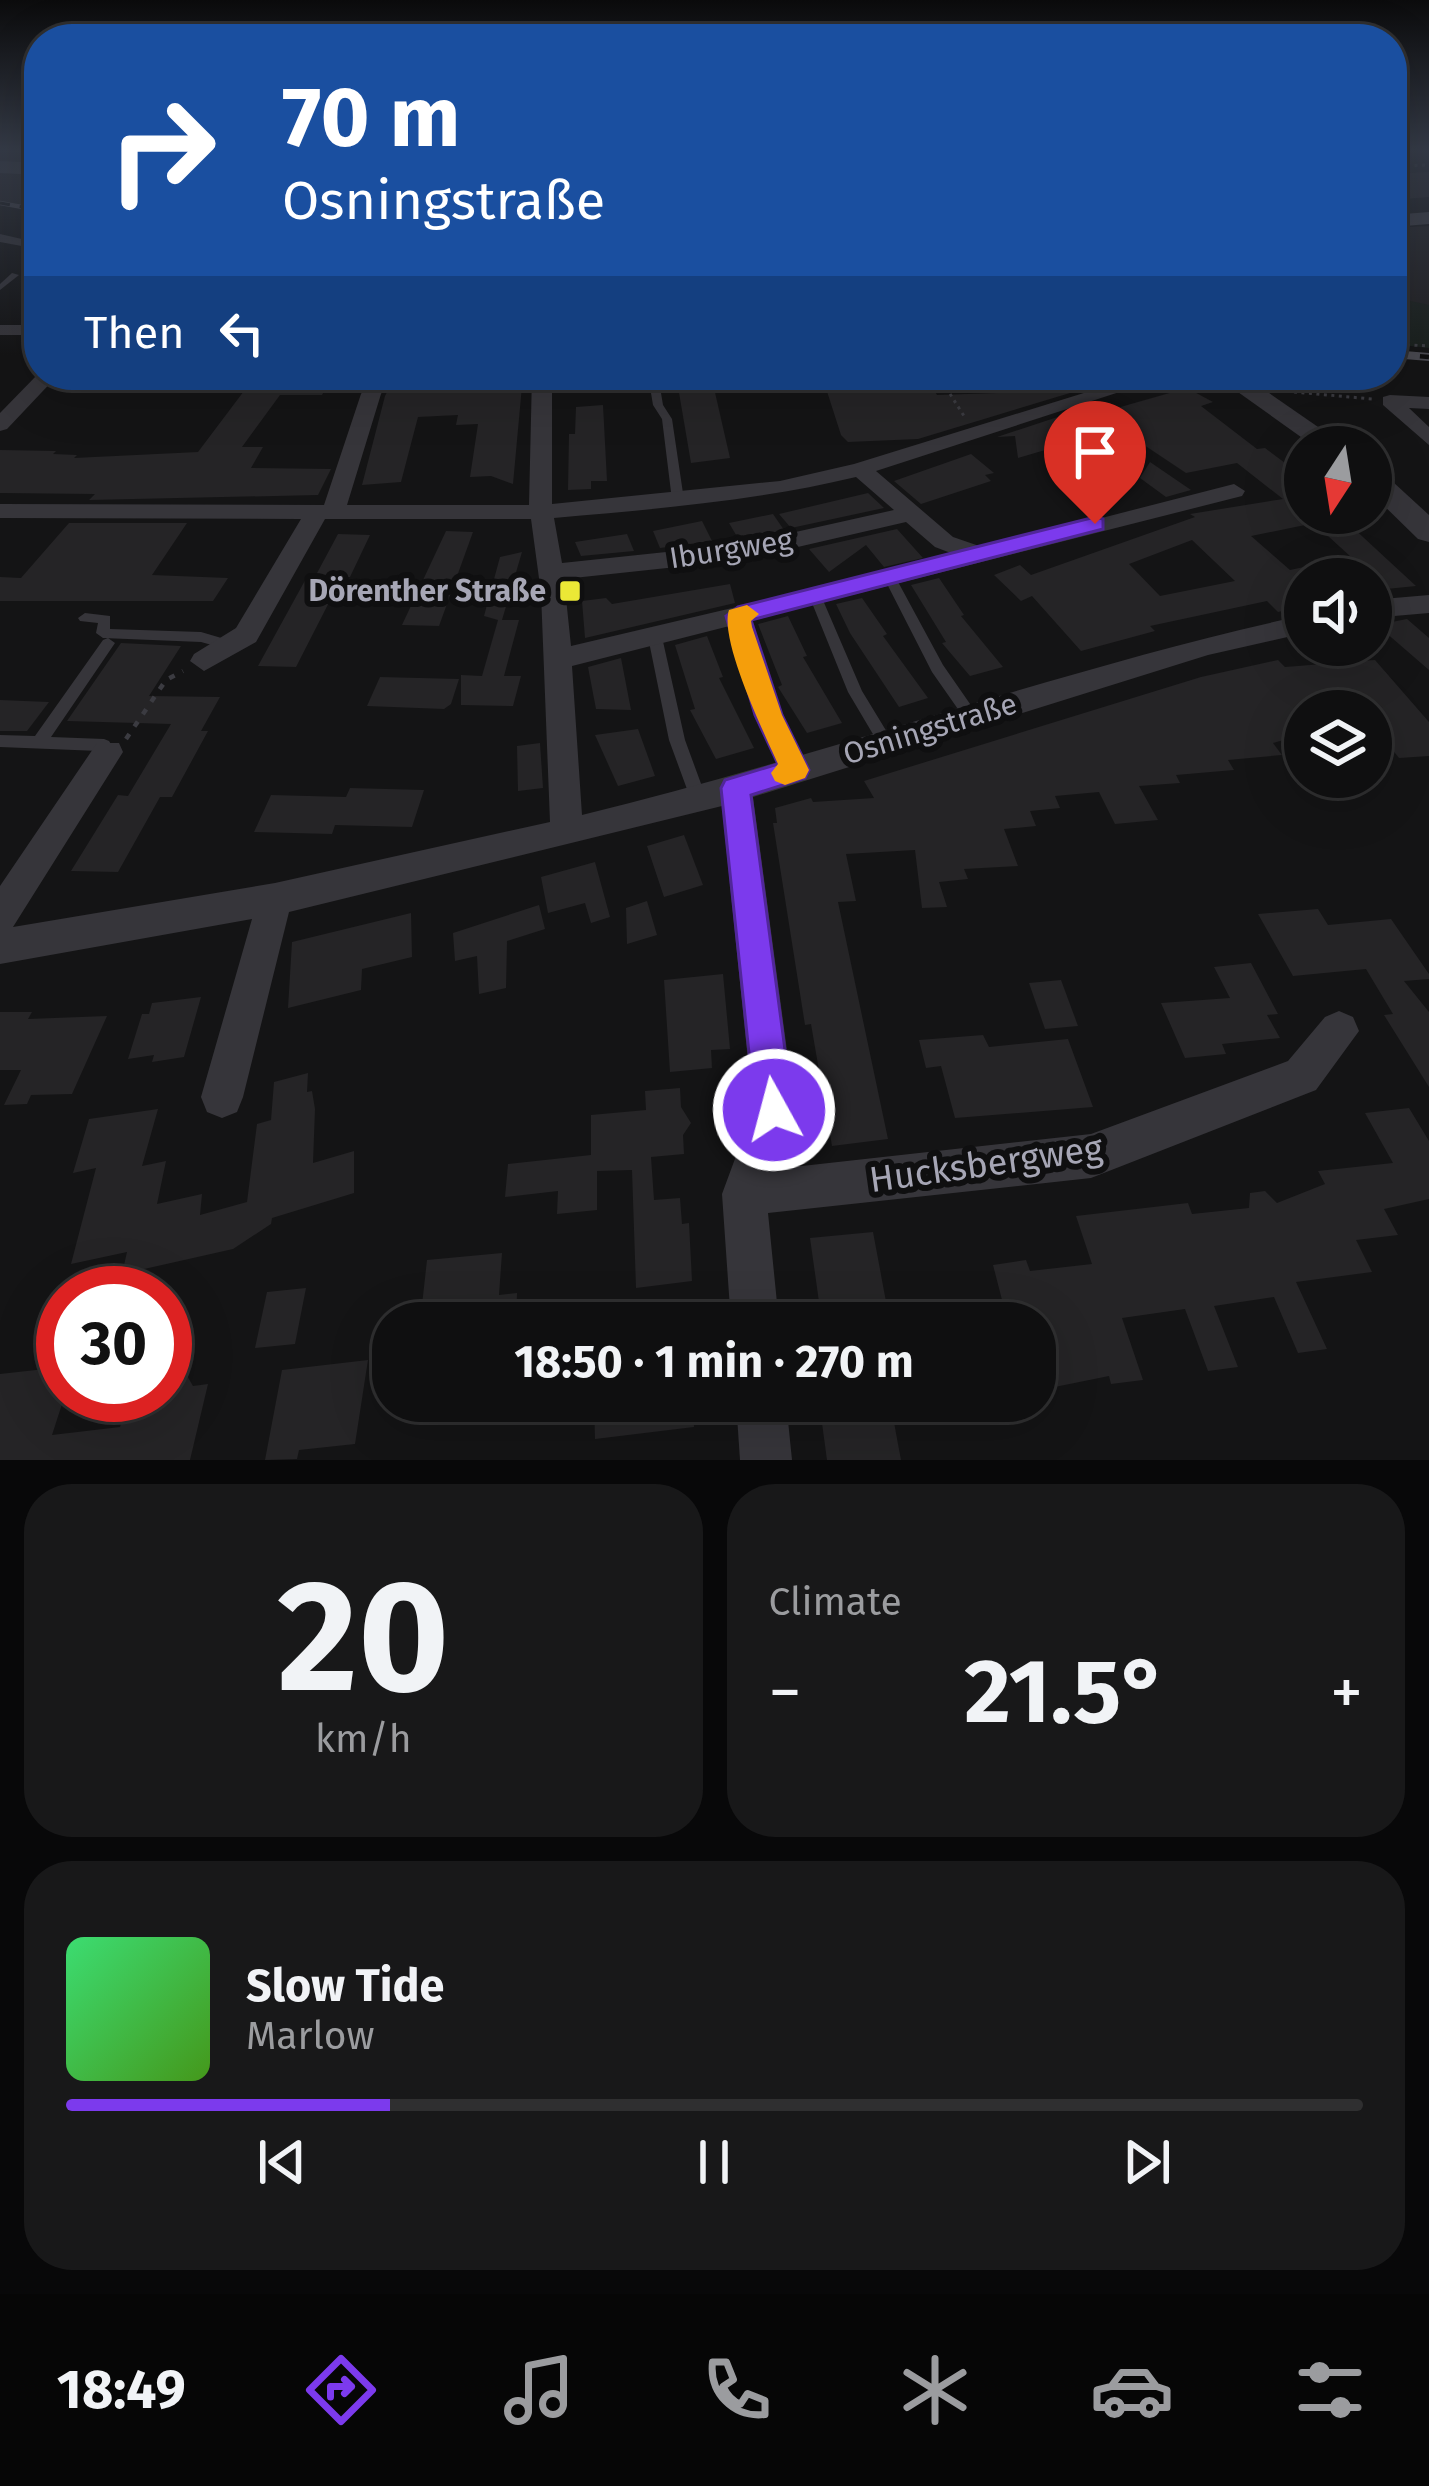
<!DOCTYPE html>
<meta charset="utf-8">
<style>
:root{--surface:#0f0f10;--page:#181819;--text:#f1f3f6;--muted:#9b9c9f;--line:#2f2f30;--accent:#7c3aed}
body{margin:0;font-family:"Fira Sans",sans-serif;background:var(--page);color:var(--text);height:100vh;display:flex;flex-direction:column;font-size:45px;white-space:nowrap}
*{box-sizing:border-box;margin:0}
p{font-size:39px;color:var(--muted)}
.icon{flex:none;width:66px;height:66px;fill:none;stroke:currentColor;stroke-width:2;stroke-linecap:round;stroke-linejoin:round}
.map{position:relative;height:1460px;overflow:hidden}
.side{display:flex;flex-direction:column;gap:24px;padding:24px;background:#080809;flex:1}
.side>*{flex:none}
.guide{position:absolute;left:24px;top:24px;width:1383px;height:366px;border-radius:48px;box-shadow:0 12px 48px #0002,0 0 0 3px var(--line);background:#1a4fa0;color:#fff;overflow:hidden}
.needle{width:78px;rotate:192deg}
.tools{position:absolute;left:1284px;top:426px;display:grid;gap:24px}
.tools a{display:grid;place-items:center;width:108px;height:108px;border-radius:50%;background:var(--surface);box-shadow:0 12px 48px #0002,0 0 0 3px var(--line);font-size:60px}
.speed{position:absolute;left:36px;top:1266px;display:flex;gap:24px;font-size:60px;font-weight:700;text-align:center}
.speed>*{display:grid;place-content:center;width:156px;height:156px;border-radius:50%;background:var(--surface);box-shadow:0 12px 48px #0002,0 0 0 3px var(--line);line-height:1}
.speed .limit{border:18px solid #d22;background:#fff;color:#111}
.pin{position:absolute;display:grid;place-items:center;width:102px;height:102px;color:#fff;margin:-123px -51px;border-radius:50% 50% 50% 0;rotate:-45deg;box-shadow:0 0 12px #0007}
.pin .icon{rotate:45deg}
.me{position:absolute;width:132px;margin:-66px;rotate:353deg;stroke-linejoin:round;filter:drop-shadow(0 0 9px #0008)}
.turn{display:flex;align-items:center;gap:42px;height:252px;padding:0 60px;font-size:54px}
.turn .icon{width:156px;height:156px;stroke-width:2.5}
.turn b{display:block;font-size:84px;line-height:102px}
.then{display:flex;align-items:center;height:114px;padding:0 60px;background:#0003;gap:24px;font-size:45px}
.big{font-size:90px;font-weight:700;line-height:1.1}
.side .card{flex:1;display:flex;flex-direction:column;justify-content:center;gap:18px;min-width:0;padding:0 42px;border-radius:48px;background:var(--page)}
.side .dial{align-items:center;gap:0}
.dial b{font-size:156px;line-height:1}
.song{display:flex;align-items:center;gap:36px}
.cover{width:144px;height:144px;border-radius:18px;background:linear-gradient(135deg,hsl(140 70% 55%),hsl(100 70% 35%))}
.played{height:12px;border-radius:6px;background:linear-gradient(90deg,var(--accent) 25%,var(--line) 25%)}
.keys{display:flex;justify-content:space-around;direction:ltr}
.heat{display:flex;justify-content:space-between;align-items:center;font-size:66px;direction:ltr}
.side .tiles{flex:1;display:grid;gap:24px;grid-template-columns:1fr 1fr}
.card:last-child{grid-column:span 2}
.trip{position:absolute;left:372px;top:1302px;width:684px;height:120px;border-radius:48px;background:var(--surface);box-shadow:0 12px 48px #0002,0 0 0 3px var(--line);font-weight:700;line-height:120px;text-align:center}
.tab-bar{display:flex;height:192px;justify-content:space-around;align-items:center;background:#060606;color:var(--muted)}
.tab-bar .icon{width:84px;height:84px}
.tab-bar .active{color:var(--accent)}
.tab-bar b{font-size:54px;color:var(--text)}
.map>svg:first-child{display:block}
.built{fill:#212022}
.green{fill:#1a201d}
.building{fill:#252426;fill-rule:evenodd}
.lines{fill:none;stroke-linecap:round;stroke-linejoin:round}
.path-far1{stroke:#3b3b41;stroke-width:3;stroke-dasharray:3 4.5;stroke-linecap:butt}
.path{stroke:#3b3b41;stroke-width:4.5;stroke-dasharray:6 9;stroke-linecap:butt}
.service{fill:#36353a;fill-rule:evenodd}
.minor{fill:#36353a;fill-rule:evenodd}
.tertiary{fill:#36353a;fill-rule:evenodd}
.secondary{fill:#43434a;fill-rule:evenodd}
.rail-far1-casing{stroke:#48484f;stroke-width:4.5}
.rail-casing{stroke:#48484f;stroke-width:8}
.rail-far1{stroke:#0f0f10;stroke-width:3;stroke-dasharray:10;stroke-linecap:butt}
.rail{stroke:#0f0f10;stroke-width:4.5;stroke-dasharray:14;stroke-linecap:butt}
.route{fill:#7c3aed;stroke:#51269a;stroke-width:3}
.slow{fill:#f59e0b}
.poi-dot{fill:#ebe836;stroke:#0f0f10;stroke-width:4.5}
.labels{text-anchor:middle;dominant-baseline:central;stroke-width:12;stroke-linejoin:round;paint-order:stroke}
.street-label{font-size:30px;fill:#a6a6b5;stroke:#0f0f10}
.poi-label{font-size:30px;font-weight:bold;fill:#a6a6b5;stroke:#0f0f10;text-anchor:end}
.near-street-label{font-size:36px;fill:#a6a6b5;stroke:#0f0f10}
</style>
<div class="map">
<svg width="1429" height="1460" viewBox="0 0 1429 1460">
<rect width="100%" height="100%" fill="#141415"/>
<g class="built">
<path d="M0 150H39V207L0 201Z"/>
<path d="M1429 226V306L1392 298V228Z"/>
</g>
<path class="green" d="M1392 297 1429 305V348L1392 344Z"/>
<g class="building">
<path d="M1429 172V197L1392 200V174Z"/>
<path d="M256 375H333L322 395H280L242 447H263L251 468 331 469 318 495 89 500 95 494 0 493V450L56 451 53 454 77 455 74 458 198 452Z"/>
<path d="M396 375H425L421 382 523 375 513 484 491 476 470 477 478 424 456 425 458 415 418 417 401 482 362 485 385 396Z"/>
<path d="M676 375H711L730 458 691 463Z"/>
<path d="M826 375H926L937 395 998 393 996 389 1012 388 1007 380 1070 375 1080 390 918 439 848 442 841 435 823 379Z"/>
<path d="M1187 388 1213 402 1201 406 1257 449 1265 448 1305 478V513H1337L1416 586 1386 589 1375 579H1305V606L1278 612 1267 601 1150 626 1155 631 1081 651 1032 596 1021 601 994 575 1020 565 1031 575 1195 517 1190 514 1283 499 1237 463 1186 473 1126 433 1096 444 1086 438 1018 458 1015 436 997 437 1091 406 1096 414ZM1305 515 1351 557 1290 570 1251 536 1305 525ZM1192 540 1235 581 1160 596 1129 564Z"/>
<path d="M603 405 607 481H591V489L568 490 569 434H575L576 407Z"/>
<path d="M971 454 994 473 985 475 991 481 921 504 894 481Z"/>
<path d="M1150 462 1191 490 1166 497 1140 478Z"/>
<path d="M868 493 884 508 791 528 779 514Z"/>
<path d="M773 514 784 530 739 540 729 523Z"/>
<path d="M702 521 712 541 660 548 653 531Z"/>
<path d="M69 523H187L152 575 228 578 213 601H0V577L21 578Z"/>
<path d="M897 529 923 558 884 567 866 545 829 572 809 549Z"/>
<path d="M446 531 473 532 439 626 402 625Z"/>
<path d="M338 534 370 535 350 577H342L296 667 258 666 308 575H316Z"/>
<path d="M627 534 634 551 581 556 575 542Z"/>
<path d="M522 552 502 620H519L504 676H521L513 706 461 705V675L482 676 498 620 484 616 500 557Z"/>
<path d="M939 578 964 615 961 616 1003 667 970 676 942 643 946 642 911 585Z"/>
<path d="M730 584 735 603 585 638 582 601 606 598 612 604Z"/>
<path d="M862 598 887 634 883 636 928 698 899 707 850 633 836 604Z"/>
<path d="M788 616 807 656 803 657 842 723 807 733 778 687 782 685 758 624Z"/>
<path d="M1407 619 1429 638V670L1377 625Z"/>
<path d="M707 636 723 677 719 678 754 748 716 759 690 710 695 709 675 645Z"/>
<path d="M121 643 181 646 149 696 220 697 201 731H208L172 797H160L118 872 71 871 118 795 128 796 171 724 67 721Z"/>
<path d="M621 658 631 710 596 709 588 667Z"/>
<path d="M1278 660 1285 667 1375 660 1429 722V756L1399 758 1371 723V711H1305V734L1273 743 1282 755 1228 760 1234 770 1176 775 1180 783 1139 786 1158 820 1115 824 1099 792 1055 796 1060 808 1030 811 1036 826 1004 829 1018 866 964 869 968 879 939 882 947 907 922 908 915 850 846 854 856 901 838 902 888 1139 832 1146 811 1024 805 1025 773 823H777L775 808 811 798 813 802 874 798 864 781 1201 677Z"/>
<path d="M380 677 459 679 451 704 444 709 367 706Z"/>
<path d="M0 700 49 702 27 731H0Z"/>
<path d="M638 729 655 776 618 786 595 735Z"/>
<path d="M540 743 543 788 518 791 517 746Z"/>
<path d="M350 788 424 790 412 827 335 825 332 834 254 832 271 795 346 797Z"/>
<path d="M684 835 703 885 664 897 647 846Z"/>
<path d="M595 862 610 917 591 923 585 903 548 913 541 877Z"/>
<path d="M647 901 657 935 627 944 626 908Z"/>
<path d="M539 905 545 929 507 941 506 988 479 994 477 956 455 961 453 933Z"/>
<path d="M1318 909 1328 925 1391 919 1429 974V979L1404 981 1429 1012V1087L1384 1015 1393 1014 1366 969 1293 976 1258 914Z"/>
<path d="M411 913 412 957 362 969 361 990 288 1008 292 942Z"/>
<path d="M1251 963 1278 1014 1267 1015 1280 1038 1222 1044 1226 1054 1185 1058 1161 1003 1230 998 1214 967Z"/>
<path d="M723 974 730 1049 711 1050 712 1068 670 1072 664 980Z"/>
<path d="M1061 980 1078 1026 1045 1029 1029 983Z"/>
<path d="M201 997 184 1057 152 1062 154 1055 128 1059 142 1014H149L152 1003Z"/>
<path d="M0 1012H32L28 1019 107 1016 72 1094 31 1095 27 1104 4 1105 21 1070H0Z"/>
<path d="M983 1035 989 1047 1068 1039 1093 1107 955 1118 941 1066 926 1068 919 1040Z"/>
<path d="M308 1073 307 1092 312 1091 315 1109 313 1163 354 1151V1193L272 1218 271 1224 233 1249 122 1274 127 1252 71 1264 96 1168 73 1173 89 1119 158 1109 142 1166 166 1161 157 1204 202 1194 200 1215 247 1202 257 1124 271 1120 274 1082Z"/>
<path d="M680 1088 681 1107 691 1123 683 1135 684 1154 651 1157 654 1200 680 1198 682 1224 689 1223 692 1281 636 1288 632 1170 597 1171V1210L557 1214 558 1191 505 1197 508 1164 591 1155V1115L646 1110 645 1091Z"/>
<path d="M1409 1108 1429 1141V1199L1384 1209 1398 1235 1356 1240 1372 1272 1296 1282 1327 1349 1298 1353 1274 1297 1214 1306 1238 1367 1208 1371 1185 1309 1122 1318 1143 1380 1111 1384 1109 1376 1035 1391V1323H1008L993 1265 1026 1260 1030 1271 1092 1264 1076 1216 1188 1203 1192 1214 1249 1208 1250 1193 1265 1191 1277 1203 1325 1184 1318 1171 1393 1163 1365 1113Z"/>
<path d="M873 1232 890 1323H822L810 1238Z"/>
<path d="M502 1253 499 1295 517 1293 516 1323H420L427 1260Z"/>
<path d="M306 1288 295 1344 255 1348 267 1292Z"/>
<path d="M368 1360 355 1444 299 1450 297 1459 265 1460 282 1370Z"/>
<path d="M63 1367V1401L52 1435 120 1427 129 1395H165V1377L186 1374 193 1386 208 1384 190 1460H0V1374Z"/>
<path d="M594 1401H693L694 1427 595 1439Z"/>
<path d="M819 1401H890L901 1460H827Z"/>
</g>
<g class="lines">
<g class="path-far1">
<path d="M1392 166 1429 165"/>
<path d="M1392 344 1429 346"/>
<path d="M938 375 964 416"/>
<path d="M1294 392 1372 399"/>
</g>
<path class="path" d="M126 739 166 680 183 671"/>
<g class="service">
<path d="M39 152V156L17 168 12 167Z"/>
<path d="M12 273 19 275 0 290V284Z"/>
<path d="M648 375H658L663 405 672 419 684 500 682 502H674L672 500 662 419 653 405Z"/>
<path d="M891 576 897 580 943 665 977 714 979 718 977 722H967L932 672 885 580Z"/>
<path d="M816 594 822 598 862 691 893 742 890 746H880L848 692 810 598Z"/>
<path d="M738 611 745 616 776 714 803 770 801 774H789L762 714 731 616Z"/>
<path d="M85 613 110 616V629L201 632 235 642 237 645 230 650 201 642 103 638 96 633 98 623 80 621 78 618Z"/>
<path d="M655 632 662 637 685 740 707 800 705 805 699 807 693 805 691 800 669 740 648 637Z"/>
<path d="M108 638 115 643 51 737 104 739 109 741 116 752 113 756H103L99 751 0 747V735L35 736 103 640Z"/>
</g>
<g class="minor">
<path d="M0 234 35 242 27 247 0 242Z"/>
<rect x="0" y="325" width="39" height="10"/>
<path d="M39 373 58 375 7 429 0 431V413Z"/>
<path d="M372 375H392L381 394 347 505H529L532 375H552V504L780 481 854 464 1142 375H1172L876 471 953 537 985 548 1234 484 1245 491 1242 496 572 666 582 815C825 756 1061 668 1305 615V633L1208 655 753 797 795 1110 775 1169 1091 1134 1288 1061 1325 1017 1339 1011 1353 1017 1359 1031 1316 1090 1091 1178 768 1213 779 1323H731L722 1194 753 1110 722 806 289 912 243 1097 237 1112 222 1118 207 1112 201 1097 252 919 0 964V886L97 743H119L123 752 13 927 275 883 550 822 541 593 531 519H325L256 642 204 671 190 661 194 654 236 628 301 519 0 518V504L324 505 361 394ZM856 477 894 510 742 544 562 563 554 518C656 509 756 501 856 477ZM906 522 935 547 956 555 571 646 564 579 742 560Z"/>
<path d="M1390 395 1429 397V409L1409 408 1429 427V445L1383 405V397Z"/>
<path d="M1429 595V613L1371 618V600Z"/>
<path d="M736 1401H786L792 1460H740Z"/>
</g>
<g class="tertiary">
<path d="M1214 375H1243L1347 447H1315Z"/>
<path d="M1371 468 1381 471 1429 515V542L1418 539 1371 493Z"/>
</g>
<g class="secondary">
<path d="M0 161 39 163V175L0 173Z"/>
<path d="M1429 212V224L1392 227V215Z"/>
</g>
<defs>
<path id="rail-far1" d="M0 203 39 210"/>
<path id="rail" d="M1392 354 1429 357"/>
</defs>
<use href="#rail-far1" class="rail-far1-casing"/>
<use href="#rail" class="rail-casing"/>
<use href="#rail-far1" class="rail-far1"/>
<use href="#rail" class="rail"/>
</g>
<linearGradient id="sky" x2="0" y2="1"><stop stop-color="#0b0b0c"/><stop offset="0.42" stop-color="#343a46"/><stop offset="1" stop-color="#343a46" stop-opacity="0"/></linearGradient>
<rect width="1429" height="355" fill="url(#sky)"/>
<path class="route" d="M1095 517 1103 519V529L751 620 782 715 809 770 805 778 751 795 793 1110 787 1123 774 1129 760 1123 755 1110 721 788 725 780 778 764 755 715 726 616 738 607Z"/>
<path class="slow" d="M747 605 759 614 751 621 752 627 782 715 809 770 805 778 785 785 775 781 771 773 778 764C764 733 719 640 729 610Z"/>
<rect class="poi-dot" x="558" y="579" width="24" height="24" rx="6"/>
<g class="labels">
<g class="street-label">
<text transform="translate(731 549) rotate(-9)">Iburgweg</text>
<text transform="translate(930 729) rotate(-17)">Osningstraße</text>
</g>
<g class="poi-label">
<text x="546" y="591">Dörenther Straße</text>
</g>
<g class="near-street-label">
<text transform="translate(986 1164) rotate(-8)">Hucksbergweg</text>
</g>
</g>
</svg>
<div class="tools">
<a><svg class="needle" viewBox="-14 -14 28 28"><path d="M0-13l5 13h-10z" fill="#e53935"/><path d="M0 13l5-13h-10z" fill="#9b9c9f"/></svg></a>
<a><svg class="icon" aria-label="sound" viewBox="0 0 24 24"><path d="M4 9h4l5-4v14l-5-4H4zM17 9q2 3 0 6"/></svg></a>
<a><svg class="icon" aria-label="layers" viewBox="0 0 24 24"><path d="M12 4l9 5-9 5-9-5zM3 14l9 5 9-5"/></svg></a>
</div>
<div class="speed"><div class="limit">30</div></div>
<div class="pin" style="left:1095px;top:524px;background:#d93025"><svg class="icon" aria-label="arrive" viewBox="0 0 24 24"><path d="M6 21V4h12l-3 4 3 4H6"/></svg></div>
<svg class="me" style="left:774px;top:1110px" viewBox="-20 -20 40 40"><circle r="17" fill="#7c3aed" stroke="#fff" stroke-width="3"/><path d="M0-11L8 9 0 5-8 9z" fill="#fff"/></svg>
<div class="trip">18:50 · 1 min · 270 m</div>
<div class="guide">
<div class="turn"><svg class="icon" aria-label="right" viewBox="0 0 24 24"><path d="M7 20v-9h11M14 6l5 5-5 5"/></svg><div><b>70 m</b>Osningstraße</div></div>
<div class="then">Then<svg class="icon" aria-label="left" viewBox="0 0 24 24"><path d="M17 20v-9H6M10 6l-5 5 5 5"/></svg></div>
</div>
</div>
<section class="side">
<div class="tiles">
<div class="card dial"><b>20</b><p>km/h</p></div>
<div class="card"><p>Climate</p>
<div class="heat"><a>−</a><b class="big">21.5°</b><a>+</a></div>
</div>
<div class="card">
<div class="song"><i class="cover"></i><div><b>Slow Tide</b><p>Marlow</p></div></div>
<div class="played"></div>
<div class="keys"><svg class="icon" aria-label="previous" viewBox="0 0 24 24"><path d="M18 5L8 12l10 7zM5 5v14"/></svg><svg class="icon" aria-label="pause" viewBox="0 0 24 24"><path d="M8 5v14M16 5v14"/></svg><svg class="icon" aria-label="next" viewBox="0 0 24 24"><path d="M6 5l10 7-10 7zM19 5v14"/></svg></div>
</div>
</div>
</section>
<nav class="tab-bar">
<b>18:49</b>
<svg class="icon active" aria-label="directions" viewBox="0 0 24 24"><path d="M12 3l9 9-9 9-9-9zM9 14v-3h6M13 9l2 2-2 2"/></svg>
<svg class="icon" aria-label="music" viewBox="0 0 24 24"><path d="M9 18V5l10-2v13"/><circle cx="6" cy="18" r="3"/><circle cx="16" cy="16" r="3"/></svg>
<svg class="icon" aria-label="phone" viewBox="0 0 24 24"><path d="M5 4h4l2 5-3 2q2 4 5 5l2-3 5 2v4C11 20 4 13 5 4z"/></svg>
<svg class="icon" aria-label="climate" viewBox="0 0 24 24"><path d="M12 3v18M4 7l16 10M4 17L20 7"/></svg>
<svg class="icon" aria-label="car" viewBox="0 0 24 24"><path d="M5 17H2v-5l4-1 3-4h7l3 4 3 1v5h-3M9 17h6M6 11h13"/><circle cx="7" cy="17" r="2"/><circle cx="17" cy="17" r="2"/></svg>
<svg class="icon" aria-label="filters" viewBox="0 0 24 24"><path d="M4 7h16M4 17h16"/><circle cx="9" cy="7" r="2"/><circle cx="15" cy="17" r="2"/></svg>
</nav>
